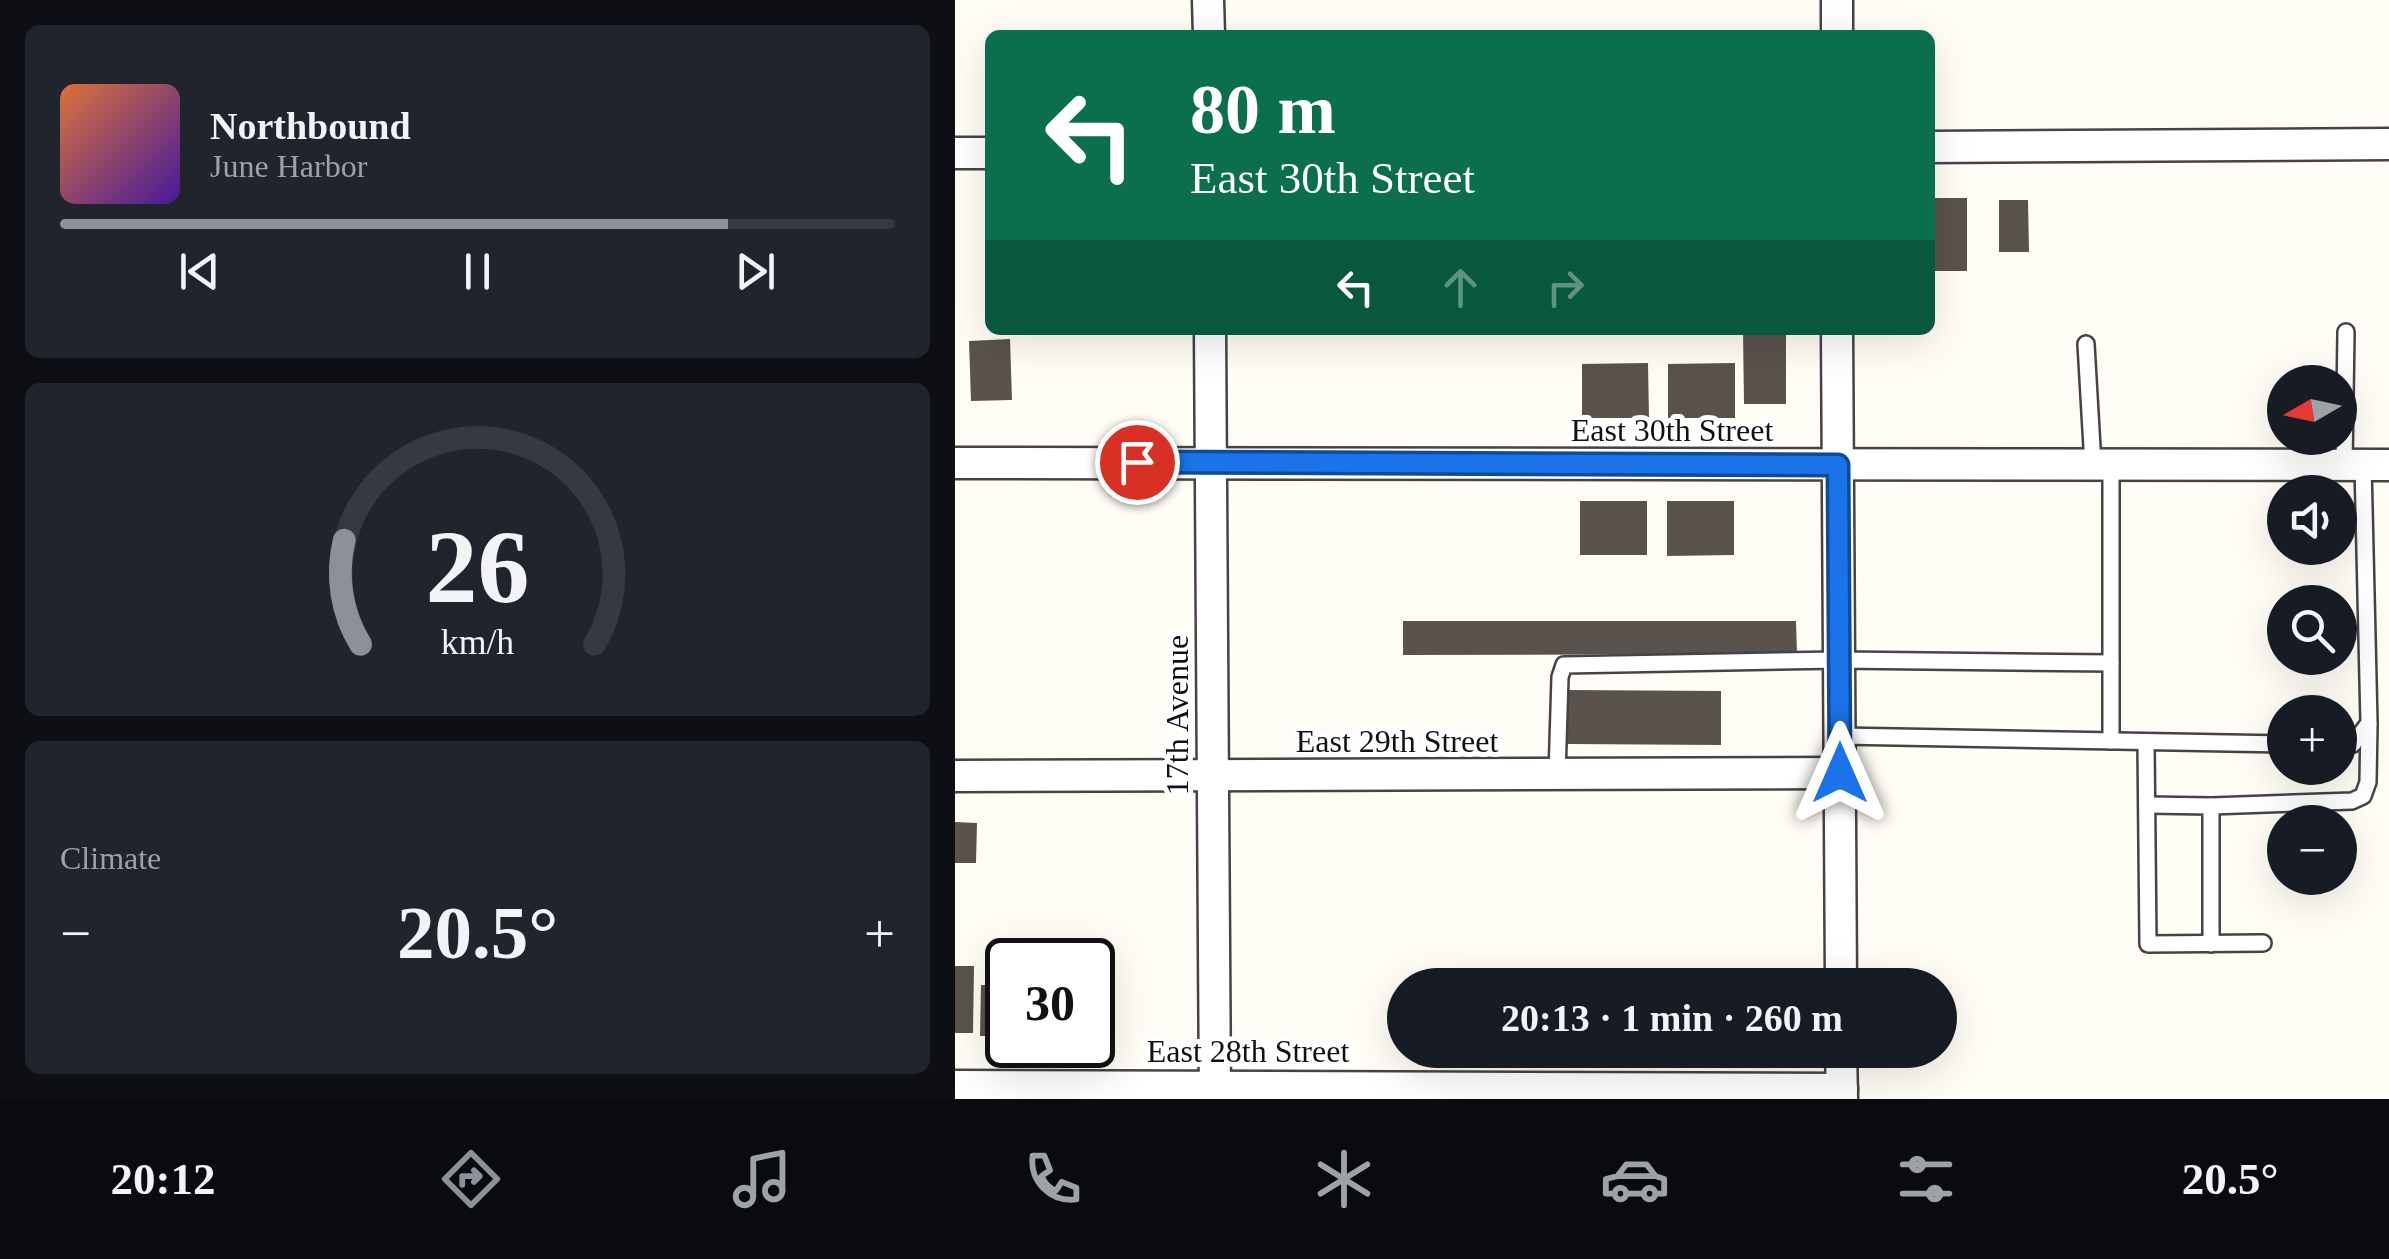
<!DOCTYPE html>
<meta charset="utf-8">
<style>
:root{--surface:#171b24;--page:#20242c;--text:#f1f3f6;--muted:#9ea1a6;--line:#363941;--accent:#8c9099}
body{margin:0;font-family:Georgia,serif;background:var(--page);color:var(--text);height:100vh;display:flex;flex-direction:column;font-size:38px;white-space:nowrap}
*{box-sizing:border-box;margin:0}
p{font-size:32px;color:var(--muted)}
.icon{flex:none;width:55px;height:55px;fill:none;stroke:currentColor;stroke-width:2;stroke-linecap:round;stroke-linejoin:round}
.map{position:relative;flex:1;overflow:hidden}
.sheet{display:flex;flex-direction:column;gap:25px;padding:25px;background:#0d0f14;width:955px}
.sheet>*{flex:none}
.top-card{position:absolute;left:30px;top:30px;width:950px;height:305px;border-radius:15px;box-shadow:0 10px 40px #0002;background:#0b6e4f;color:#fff;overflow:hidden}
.needle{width:65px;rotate:261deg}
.tools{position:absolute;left:1312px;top:365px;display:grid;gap:20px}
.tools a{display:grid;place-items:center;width:90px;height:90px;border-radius:50%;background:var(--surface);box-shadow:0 10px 40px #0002;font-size:50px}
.speed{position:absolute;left:30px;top:938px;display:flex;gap:20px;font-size:50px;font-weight:700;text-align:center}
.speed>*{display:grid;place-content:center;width:130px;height:130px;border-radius:50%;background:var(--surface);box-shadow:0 10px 40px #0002;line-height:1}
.speed .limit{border:5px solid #111;border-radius:15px;background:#fff;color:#111}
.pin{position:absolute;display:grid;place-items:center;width:85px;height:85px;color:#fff;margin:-42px;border:5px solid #fff;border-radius:50%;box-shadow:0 2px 10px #0007}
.me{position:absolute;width:110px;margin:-55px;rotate:0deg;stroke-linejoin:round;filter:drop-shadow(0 0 8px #0008)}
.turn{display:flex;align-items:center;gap:35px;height:210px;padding:0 40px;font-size:45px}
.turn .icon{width:130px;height:130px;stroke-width:2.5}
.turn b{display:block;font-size:70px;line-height:85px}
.lanes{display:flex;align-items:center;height:95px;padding:0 40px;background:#0003;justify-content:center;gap:50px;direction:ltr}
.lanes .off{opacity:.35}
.big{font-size:75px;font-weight:800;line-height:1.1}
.sheet .tile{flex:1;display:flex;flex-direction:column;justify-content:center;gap:15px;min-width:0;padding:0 35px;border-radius:15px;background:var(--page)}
.sheet .dial{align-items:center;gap:0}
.dial svg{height:260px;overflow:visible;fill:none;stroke:var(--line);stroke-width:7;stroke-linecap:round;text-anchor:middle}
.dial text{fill:var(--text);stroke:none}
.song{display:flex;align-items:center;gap:30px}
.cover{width:120px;height:120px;border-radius:15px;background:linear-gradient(135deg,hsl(20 70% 55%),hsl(260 70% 35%))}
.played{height:10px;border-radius:5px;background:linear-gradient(90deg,var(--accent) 80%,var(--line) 80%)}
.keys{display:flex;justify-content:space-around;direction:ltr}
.heat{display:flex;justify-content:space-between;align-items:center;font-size:55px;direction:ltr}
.trip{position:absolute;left:432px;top:968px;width:570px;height:100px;border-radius:50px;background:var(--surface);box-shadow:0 10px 40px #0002;font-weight:800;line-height:100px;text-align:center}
.dock{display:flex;height:160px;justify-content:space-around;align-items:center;background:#090b0e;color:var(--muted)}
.dock .icon{width:70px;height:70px}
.dock .current{color:var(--accent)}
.dock b{font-size:45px;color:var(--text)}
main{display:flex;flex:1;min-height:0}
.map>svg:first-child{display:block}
.building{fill:#5a524d}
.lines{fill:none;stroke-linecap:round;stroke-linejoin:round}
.service-casing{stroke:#444;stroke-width:20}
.minor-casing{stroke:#444;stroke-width:35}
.service{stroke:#fff;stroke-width:15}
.minor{stroke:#fff;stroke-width:30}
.route-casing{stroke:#114b97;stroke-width:25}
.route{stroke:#1a73e8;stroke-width:18}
.labels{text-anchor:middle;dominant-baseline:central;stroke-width:10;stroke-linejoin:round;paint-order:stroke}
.street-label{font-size:32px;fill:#111;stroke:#fff}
</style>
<main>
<section class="sheet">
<div class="tile">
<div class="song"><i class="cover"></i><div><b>Northbound</b><p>June Harbor</p></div></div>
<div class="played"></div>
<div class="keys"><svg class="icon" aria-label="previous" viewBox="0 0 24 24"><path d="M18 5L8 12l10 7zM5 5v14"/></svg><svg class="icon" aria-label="pause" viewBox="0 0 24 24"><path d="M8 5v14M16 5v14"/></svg><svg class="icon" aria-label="next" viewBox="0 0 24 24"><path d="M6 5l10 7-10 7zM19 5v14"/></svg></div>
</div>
<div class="tile dial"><svg viewBox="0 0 100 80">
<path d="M14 69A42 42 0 1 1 86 69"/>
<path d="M14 69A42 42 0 0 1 9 37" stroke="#8c9099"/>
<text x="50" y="56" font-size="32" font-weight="700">26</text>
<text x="50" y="72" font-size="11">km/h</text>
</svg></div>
<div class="tile"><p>Climate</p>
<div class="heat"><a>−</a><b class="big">20.5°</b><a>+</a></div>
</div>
</section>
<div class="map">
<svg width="1434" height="1099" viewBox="0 0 1434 1099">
<rect width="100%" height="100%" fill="#fffdf5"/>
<g class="building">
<rect x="980" y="198" width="32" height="73"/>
<path d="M1044 200H1073L1074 252H1044Z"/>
<path d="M788 330H831V404H789Z"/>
<path d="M55 339 57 400 16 401 14 341Z"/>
<path d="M693 363 694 418H627V364Z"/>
<path d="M780 363V418H713V364Z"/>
<rect x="625" y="501" width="67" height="54"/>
<path d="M712 501H779V555L712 556Z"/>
<path d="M448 621H841L842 654 448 655Z"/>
<path d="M613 690 766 691V745L613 744Z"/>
<path d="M0 822 22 823 21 863H0Z"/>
<path d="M0 966H19L18 1033H0Z"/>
<path d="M26 985H52V1036H25Z"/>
</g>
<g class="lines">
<defs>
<g id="service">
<path d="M1131 344 1138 465"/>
<path d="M1389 465 1391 332"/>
<path d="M885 736 1330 744"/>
<path d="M1156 741V465"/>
<path d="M1191 744 1193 944 1308 943"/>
<path d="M1385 744H1398L1414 723 1408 465"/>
<path d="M602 775 605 677 609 665 884 660 1156 663"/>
<path d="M1192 805 1256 806V944"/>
<path d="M1256 806 1397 801 1408 796 1413 782 1414 724"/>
</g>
<g id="minor">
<path d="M253 0 254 35"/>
<path d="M882 35V0"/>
<path d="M975 147 1434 144"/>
<path d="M0 153H35"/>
<path d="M255 330 260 1099"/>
<path d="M882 330 886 985"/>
<path d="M0 463 1434 465"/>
<path d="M0 776 885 773"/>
<path d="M886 1050 887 1099"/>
<path d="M0 1086 887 1089"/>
</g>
</defs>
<use href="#service" class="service-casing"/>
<use href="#minor" class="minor-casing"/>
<use href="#service" class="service"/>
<use href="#minor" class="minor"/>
</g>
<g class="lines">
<defs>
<path id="route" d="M182 462 883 465 885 773"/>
</defs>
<use href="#route" class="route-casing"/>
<use href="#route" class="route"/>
</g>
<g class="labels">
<g class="street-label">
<text x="717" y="430">East 30th Street</text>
<text transform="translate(222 715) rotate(-90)">17th Avenue</text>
<text x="442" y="741">East 29th Street</text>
<text x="293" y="1051">East 28th Street</text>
</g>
</g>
</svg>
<div class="tools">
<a><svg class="needle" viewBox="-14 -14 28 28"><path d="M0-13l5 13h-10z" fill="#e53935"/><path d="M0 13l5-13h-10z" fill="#9ea1a6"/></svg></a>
<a><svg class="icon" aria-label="sound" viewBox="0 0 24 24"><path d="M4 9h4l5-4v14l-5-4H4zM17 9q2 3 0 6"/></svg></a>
<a><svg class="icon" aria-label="search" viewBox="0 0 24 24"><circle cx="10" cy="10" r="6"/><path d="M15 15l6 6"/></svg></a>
<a>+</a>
<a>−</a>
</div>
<div class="speed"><div class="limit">30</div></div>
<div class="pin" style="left:182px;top:462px;background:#d93025"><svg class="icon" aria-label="arrive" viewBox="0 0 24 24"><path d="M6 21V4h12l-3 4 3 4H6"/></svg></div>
<svg class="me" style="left:885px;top:773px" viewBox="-20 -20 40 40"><path d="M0-17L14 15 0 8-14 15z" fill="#1a73e8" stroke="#fff" stroke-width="4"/></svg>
<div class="trip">20:13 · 1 min · 260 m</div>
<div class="top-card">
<div class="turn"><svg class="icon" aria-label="left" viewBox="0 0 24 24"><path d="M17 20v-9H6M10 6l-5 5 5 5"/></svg><div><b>80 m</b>East 30th Street</div></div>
<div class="lanes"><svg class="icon" aria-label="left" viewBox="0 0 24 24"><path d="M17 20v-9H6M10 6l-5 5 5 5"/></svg><svg class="icon off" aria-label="ahead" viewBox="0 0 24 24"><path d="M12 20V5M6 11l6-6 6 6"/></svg><svg class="icon off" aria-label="right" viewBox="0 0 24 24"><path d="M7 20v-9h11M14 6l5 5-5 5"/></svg></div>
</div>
</div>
</main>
<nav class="dock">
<b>20:12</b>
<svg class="icon current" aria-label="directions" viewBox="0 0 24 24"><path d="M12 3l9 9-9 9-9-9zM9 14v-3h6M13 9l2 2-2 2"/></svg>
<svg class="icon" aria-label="music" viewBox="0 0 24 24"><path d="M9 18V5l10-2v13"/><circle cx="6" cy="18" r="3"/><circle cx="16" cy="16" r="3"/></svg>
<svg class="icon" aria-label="phone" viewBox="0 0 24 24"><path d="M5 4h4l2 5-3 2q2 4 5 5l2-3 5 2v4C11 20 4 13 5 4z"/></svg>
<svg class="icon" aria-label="climate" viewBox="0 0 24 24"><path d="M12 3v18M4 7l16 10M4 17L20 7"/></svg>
<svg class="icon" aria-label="car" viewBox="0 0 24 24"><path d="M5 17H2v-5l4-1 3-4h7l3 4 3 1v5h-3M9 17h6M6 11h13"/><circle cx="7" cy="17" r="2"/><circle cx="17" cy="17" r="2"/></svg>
<svg class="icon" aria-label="filters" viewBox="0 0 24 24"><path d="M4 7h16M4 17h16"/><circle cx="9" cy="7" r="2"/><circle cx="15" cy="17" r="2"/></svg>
<b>20.5°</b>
</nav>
